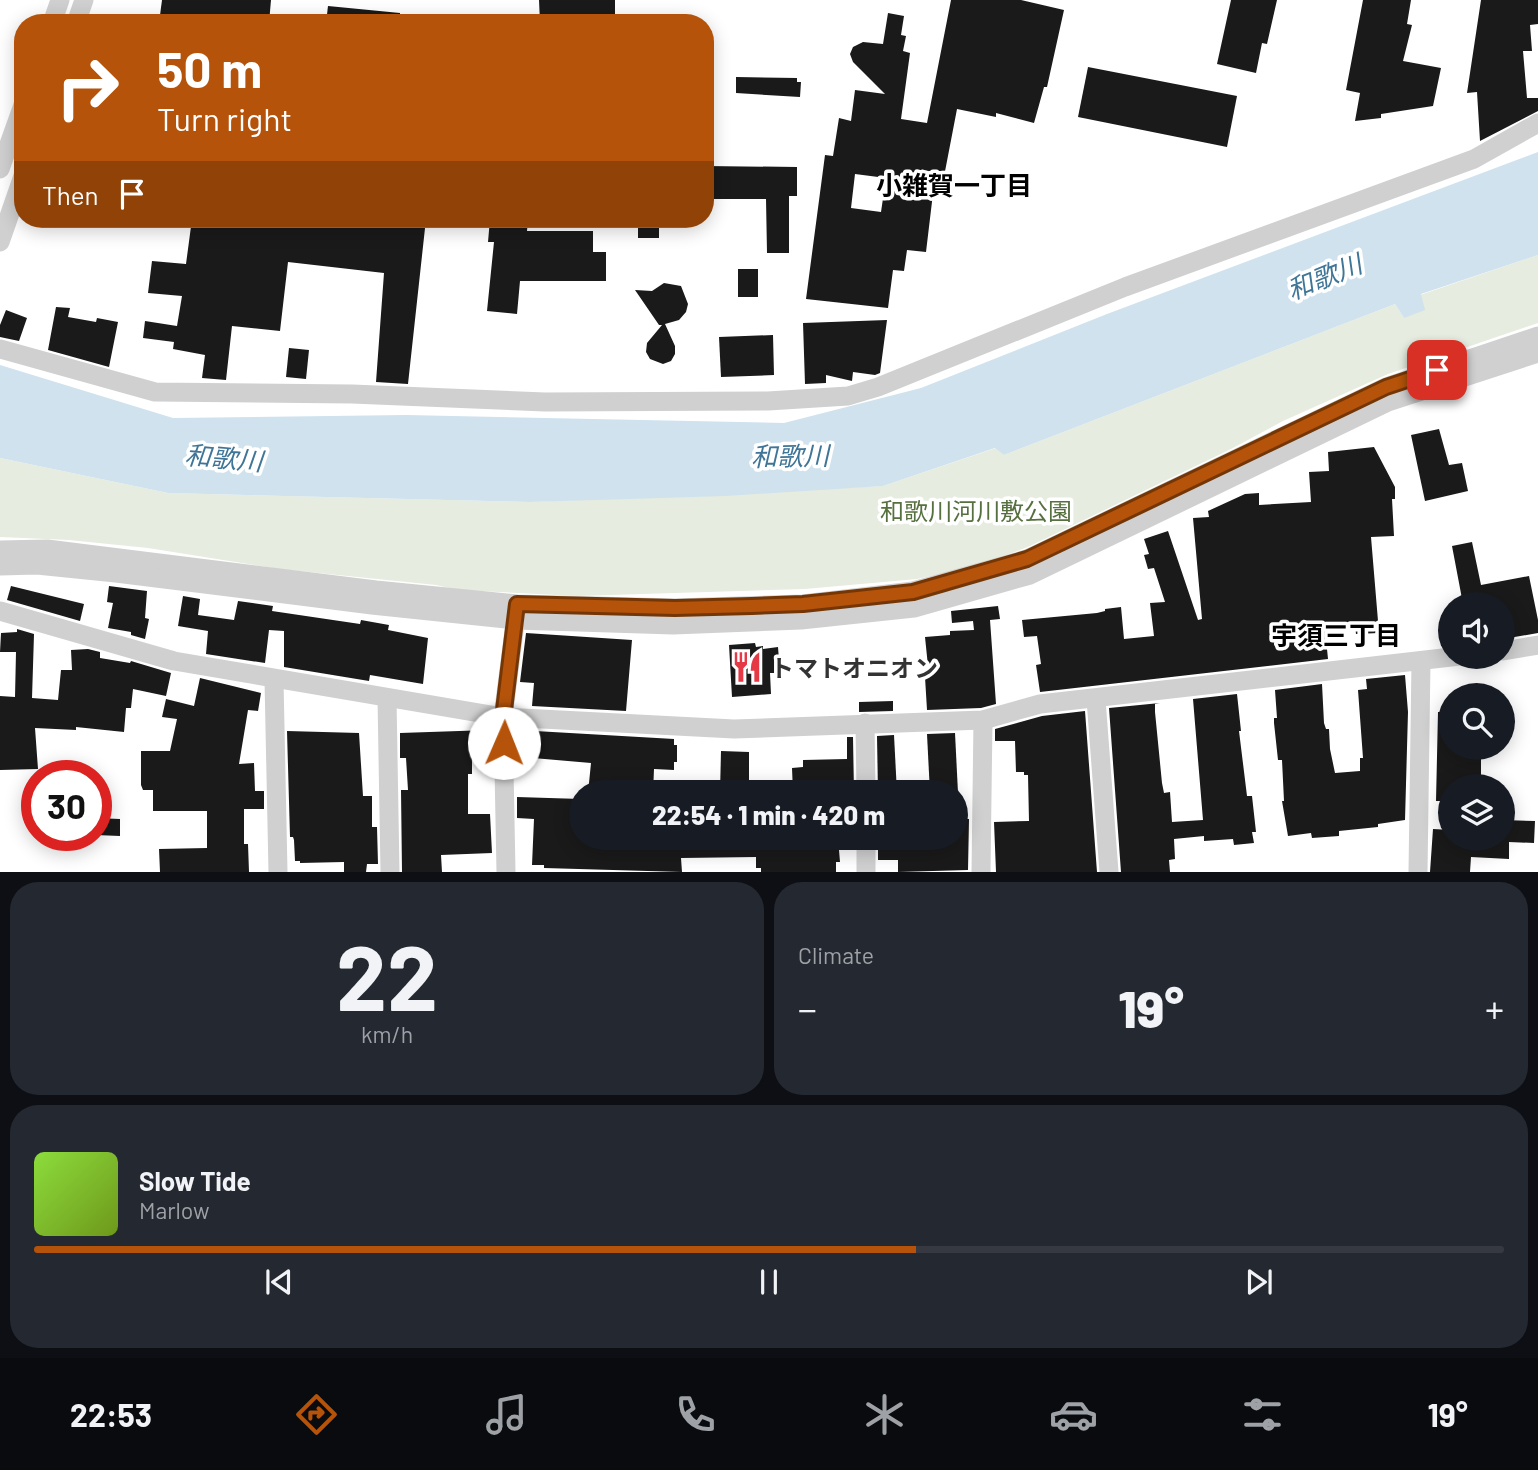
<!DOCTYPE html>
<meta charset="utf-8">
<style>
:root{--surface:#171b24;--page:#242831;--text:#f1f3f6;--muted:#9ea1a6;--line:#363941;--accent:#b45309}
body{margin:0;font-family:Barlow,"Noto Sans JP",sans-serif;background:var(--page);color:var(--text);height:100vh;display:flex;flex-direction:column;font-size:26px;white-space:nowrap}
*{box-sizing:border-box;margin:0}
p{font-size:23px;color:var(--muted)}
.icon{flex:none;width:38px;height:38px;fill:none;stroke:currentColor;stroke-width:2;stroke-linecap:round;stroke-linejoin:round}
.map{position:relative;height:872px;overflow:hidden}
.panel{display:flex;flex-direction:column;gap:10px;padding:10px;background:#0d0f14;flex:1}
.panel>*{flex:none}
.top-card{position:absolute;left:14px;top:14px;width:700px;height:214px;border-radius:28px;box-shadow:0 4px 18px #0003;background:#b45309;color:#fff;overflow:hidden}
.controls{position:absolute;left:1438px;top:592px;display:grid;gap:14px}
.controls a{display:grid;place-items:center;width:77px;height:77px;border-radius:50%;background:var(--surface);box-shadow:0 4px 18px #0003;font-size:35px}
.speed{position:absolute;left:21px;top:760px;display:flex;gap:14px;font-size:35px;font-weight:700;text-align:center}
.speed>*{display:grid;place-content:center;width:91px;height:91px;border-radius:50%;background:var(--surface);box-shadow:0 4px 18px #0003;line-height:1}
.speed .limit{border:10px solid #d22;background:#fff;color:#111}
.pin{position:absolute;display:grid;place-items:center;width:60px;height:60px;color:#fff;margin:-30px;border-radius:14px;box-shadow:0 4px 10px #0006}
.me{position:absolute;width:77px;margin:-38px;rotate:1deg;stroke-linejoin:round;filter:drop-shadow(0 0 5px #0008)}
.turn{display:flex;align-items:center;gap:24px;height:147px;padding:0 28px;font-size:32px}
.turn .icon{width:91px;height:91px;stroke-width:2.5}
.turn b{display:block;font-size:49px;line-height:60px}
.then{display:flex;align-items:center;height:66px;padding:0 28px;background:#0003;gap:14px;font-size:26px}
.big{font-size:52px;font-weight:800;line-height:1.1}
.panel .widget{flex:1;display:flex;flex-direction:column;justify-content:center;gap:10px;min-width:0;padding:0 24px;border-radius:28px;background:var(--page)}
.panel .dial{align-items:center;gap:0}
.dial b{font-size:91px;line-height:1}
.song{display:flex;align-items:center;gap:21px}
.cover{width:84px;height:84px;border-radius:10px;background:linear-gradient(135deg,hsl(90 70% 55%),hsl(80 70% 35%))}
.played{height:7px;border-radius:4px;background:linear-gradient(90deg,var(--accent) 60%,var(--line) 60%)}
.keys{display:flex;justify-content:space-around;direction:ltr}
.heat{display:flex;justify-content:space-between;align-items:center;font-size:38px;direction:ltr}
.panel .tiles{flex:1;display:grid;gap:10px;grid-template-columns:1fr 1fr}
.widget:last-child{grid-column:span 2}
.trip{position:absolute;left:569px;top:780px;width:399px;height:70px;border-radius:35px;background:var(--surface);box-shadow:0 4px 18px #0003;font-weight:800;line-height:70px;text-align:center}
.dock{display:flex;height:112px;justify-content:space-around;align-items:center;background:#090b0e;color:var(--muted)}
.dock .icon{width:49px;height:49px}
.dock .selected{color:var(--accent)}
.dock b{font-size:32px;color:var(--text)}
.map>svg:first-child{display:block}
.green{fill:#e6ecdf}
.water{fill:#cfe2ee}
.building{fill:#1a1a1a;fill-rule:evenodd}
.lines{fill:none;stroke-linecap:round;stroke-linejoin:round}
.minor{stroke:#d0d0d0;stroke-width:19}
.route-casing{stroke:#753606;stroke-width:18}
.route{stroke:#b45309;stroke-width:12}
.labels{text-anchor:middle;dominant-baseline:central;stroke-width:7;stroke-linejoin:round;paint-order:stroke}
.park-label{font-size:24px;fill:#56703f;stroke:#fff}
.poi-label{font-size:24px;font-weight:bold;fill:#333;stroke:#fff;text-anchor:start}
.neighbourhood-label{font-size:26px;font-weight:bold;fill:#000;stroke:#fff}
.water-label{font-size:26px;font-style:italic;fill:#3f7597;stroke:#fff}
</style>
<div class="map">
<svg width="1538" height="872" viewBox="0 0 1538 872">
<rect width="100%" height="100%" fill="#fff"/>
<path class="green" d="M1538 255V323L1388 374 1283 421 1231 449 1030 546 981 565 917 579 805 589 577 596 458 590 436 585 279 569 148 548 69 540 0 537V458L168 493 530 502 883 486 996 448 1004 455 1395 304 1404 318 1420 295Z"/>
<path class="water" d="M1538 152V255L1421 294 1425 310 1404 318 1395 304 1004 455 995 448 883 486 725 496 530 502 168 493 0 458V365L173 418 406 415 784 423 921 388 1107 314Z"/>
<g class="building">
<path d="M162 0H271L269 23H159Z"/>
<path d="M539 0H615V23H594V18L562 16 561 23H540Z"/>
<path d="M951 0H1021L1064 10 1047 87H1044L1034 123 996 113V117L957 109 942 187 934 185 926 252 907 250 904 271 893 270 888 308 806 299 825 155 833 156 839 118 851 121 855 90 885 94 853 62 850 54 853 47 863 42 883 44 888 13 904 16 901 35 906 36 903 51 910 53 901 119 927 123ZM855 174 886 178 881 212 851 208Z"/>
<path d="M1231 0H1277L1267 44 1262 43 1256 73 1217 64Z"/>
<path d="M1363 0H1411L1407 24 1412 25 1403 61 1441 68 1433 106 1381 114V118L1355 121 1360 93 1346 90Z"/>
<path d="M1481 0H1538V24L1530 25 1532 51H1523L1527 98H1538V111L1480 141 1477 92 1467 93Z"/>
<path d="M328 6 400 13V23H326Z"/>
<path d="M1088 67 1237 96 1227 147 1078 117Z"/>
<path d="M736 77 797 78V82H801L800 97 736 93Z"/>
<path d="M705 166 797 167V196H789V253H767L766 199H705Z"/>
<path d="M192 219H426L408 384 376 382 384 273 288 262 280 331 232 326 226 380 202 378 205 355 173 349 174 342 143 338 145 321 177 326 182 296 148 293 152 261 186 264Z"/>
<path d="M490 219H528L527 231H593V252H606V281H520L517 314 487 311 494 242H488Z"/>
<rect x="638" y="220" width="21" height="18"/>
<rect x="738" y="269" width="20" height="28"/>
<path d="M664 283 681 286 688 304 686 312 679 320 665 324 675 346V354L671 361 663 364 650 359 646 352 647 343 662 325H659L635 290 652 291Z"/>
<path d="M56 307 70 308 68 317 96 322 97 318 118 322 109 367 48 350Z"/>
<path d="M6 310 27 318 19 341 0 337V325Z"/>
<path d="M887 320 880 373 875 375 853 372 852 381 826 375V383L805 384 803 323Z"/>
<path d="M773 335 774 375 721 377 719 337Z"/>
<path d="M289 348 309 350 306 379 286 377Z"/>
<path d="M1439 429 1449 465 1462 463 1468 491 1425 501 1411 435Z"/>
<path d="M1374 447 1395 487V499H1392L1394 536 1371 537 1379 633 1356 634 1355 626 1325 629 1328 659 1040 692 1036 665 1041 664 1037 636 1024 637 1022 620 1097 613 1105 611V609L1121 607 1124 639 1154 636 1150 603 1165 602 1154 568 1148 569 1144 555 1149 554 1144 539 1168 531 1198 620 1202 619 1193 518 1209 517 1208 511 1245 494 1259 493V505L1311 502 1309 472 1329 471 1328 452Z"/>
<path d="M1472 542 1481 585 1529 576 1538 620V633L1503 639V604H1463L1452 546Z"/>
<path d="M11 586 84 604 80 621 7 600Z"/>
<path d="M109 586 147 591 145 618 149 619 145 639 131 635V632L108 628 113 603 107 602Z"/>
<path d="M183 596 200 599 198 615 234 620 238 601 273 606 272 611 360 624 361 620 389 625 388 630 428 638 423 684 370 675 369 681 284 667V631L269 630 265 663 206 654 208 631 178 626Z"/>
<path d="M998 606 1000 619 990 620 996 704 981 708 927 710 925 677 929 676 925 637 950 635V631L974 630 973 621 952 623 951 611Z"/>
<path d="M17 629 34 634 32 698 58 700 61 670H72L71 650 88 649 100 652V658L130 663 131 661 171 673 166 696 133 689 131 708H126L124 732 76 727V730L35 728 38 769 0 770V696L15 697 16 652H0L1 633 17 632Z"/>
<path d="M526 633 632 640 626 711 532 706 534 683 520 682Z"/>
<path d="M755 643 756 647 763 646V649L778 647 780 673H770L771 694 732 697 729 645Z"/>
<path d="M1405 675 1408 712 1405 820 1378 824V827L1339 831V836L1312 838 1311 833 1288 836 1282 801H1284L1282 760H1278L1274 723V718H1277L1275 690 1322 684 1324 723 1326 729H1329L1330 749 1335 773 1360 771V758H1363L1358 690 1367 689 1366 679Z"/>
<path d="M200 678 261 693 258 711 248 710 239 764 254 763 255 791H264V809H244V844H248L249 872H160L159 849 207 848V811H153V790H143L141 785V751H170L177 719 162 717 166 699 194 706Z"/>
<path d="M1237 694 1241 731H1239L1247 796H1252L1256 832H1252L1254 843 1234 845 1233 839 1204 841V836L1174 839 1175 859 1169 860 1170 872H1121L1109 708 1160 703H1155V712L1162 783 1164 793 1170 792 1172 822 1203 820 1193 699Z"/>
<path d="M893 701V711L859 712V702Z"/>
<path d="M1085 711 1097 872H996L994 822 1029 821 1028 775H1024V772H1016L1015 741H995V729L1042 716Z"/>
<path d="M1438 712H1451V747H1481V786H1451V801H1436Z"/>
<path d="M489 730 490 754 472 755V774H468V814H490L492 853 441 855 442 872H402L401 790H408L406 758H400V733Z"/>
<path d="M287 731 359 733 363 796H372V827H377L378 864H367L366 872H344V862L300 863V861H295L294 840 293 837H290Z"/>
<path d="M535 731 674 739V745H677V762H674V770L654 769 653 793H588L591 763 533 758Z"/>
<path d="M955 733 958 793H930L927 734Z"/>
<path d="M894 735 897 793H878L877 736Z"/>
<path d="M847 737H853L854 793 847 792V789H817V793H793L792 768 803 767V760L847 759Z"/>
<path d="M721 751 749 752V793H720Z"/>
<path d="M517 797 581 799V838H735V842L838 838 840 862H836V872H761V868H756V857L681 858 682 872 544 868V865H532L534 819 517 818Z"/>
<path d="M96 818 120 819V836L96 835Z"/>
<path d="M956 819H969L968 870 898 872V860H878V843L946 844 947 838H956Z"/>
<path d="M1503 820 1535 821 1534 843 1509 842V859L1471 857 1470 872H1430L1433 829 1451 830V838H1503Z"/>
</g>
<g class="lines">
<g class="minor">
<path d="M52 23 60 0"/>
<path d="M76 23 84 0"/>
<path d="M0 169 23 105"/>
<path d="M0 242 23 176"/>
<path d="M0 349 155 392 352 394 545 402 768 401 848 396 878 387 1125 287 1474 159 1538 123"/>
<path d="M0 550 47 549 376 590 517 604 675 608 803 604 913 591 1027 559 1386 387 1538 336"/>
<path d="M0 566 37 565 116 573 372 605 515 620 673 625 801 620 914 608 1030 575 1388 402 1538 353"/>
<path d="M0 611 174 661 503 717 734 729 983 720 1040 704 1460 656"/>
<path d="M1503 651 1538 645"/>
<path d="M274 680 278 872"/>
<path d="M387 698 390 872"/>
<path d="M1096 699 1109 872"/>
<path d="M865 723 866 793"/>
<path d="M866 838V872"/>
<path d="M506 872 503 717 517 607"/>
<path d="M981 872 983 720"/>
<path d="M1418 872 1421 661"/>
</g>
</g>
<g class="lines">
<defs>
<path id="route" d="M504 743 503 718 517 604 675 608 752 606 803 604 913 592 1027 559 1386 387 1437 370"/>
</defs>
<use href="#route" class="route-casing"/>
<use href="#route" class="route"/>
</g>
<defs>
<symbol id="restaurant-bare" viewBox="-9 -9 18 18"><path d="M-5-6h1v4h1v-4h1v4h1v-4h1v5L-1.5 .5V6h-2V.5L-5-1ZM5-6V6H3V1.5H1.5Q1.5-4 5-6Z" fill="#e63946" stroke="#fff" stroke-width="2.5" paint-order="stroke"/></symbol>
</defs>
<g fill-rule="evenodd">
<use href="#restaurant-bare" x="725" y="645" width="44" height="44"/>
</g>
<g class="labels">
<g class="park-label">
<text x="976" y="510">和歌川河川敷公園</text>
</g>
<g class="poi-label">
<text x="770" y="667">トマトオニオン</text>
</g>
<g class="neighbourhood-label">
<text x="954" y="184">小雑賀一丁目</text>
<text x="1336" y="634">宇須三丁目</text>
</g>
<g class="water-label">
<text transform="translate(1324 276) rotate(-22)">和歌川</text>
<text transform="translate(790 455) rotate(-1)">和歌川</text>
<text transform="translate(224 457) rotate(5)">和歌川</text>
</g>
</g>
</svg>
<div class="controls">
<a><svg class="icon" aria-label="sound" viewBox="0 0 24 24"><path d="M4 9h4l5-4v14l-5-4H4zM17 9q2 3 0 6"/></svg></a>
<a><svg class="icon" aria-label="search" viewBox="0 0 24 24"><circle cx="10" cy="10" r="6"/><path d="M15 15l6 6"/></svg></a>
<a><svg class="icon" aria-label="layers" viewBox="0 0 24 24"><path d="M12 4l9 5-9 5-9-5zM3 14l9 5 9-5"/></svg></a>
</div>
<div class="speed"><div class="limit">30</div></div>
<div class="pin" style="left:1437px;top:370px;background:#d93025"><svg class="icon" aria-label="arrive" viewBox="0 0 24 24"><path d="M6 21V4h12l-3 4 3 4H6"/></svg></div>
<svg class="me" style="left:504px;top:743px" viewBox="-20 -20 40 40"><circle r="19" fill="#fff"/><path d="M0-13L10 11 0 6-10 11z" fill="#b45309"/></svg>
<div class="trip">22:54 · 1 min · 420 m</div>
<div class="top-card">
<div class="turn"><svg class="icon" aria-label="right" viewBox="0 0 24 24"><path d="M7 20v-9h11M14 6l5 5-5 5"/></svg><div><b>50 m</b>Turn right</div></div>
<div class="then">Then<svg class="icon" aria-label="arrive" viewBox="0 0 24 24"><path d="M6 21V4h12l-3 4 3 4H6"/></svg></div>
</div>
</div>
<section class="panel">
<div class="tiles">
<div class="widget dial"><b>22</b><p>km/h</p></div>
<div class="widget"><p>Climate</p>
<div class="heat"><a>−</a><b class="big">19°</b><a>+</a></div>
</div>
<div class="widget">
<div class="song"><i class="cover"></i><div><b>Slow Tide</b><p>Marlow</p></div></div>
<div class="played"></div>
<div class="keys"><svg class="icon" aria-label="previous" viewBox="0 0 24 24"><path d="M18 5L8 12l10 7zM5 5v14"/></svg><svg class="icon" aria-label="pause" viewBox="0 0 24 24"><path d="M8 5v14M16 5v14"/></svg><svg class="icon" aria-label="next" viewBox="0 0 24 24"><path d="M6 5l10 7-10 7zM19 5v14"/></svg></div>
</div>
</div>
</section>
<nav class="dock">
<b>22:53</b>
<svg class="icon selected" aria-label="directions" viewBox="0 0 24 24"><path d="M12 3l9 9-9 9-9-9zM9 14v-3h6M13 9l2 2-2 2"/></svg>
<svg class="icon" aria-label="music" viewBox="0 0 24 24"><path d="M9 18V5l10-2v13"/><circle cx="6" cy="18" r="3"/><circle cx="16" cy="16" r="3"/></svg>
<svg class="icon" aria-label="phone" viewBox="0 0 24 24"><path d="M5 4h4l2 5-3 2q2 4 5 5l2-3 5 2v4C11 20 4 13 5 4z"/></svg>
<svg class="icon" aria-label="climate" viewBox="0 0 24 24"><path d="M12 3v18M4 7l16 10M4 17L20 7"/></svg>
<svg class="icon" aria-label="car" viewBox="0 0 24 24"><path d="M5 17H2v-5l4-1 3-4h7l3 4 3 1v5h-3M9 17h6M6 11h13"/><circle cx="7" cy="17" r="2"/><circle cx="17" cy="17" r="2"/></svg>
<svg class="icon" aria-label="filters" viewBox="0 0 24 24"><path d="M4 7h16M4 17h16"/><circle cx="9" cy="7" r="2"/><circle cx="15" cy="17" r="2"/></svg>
<b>19°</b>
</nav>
